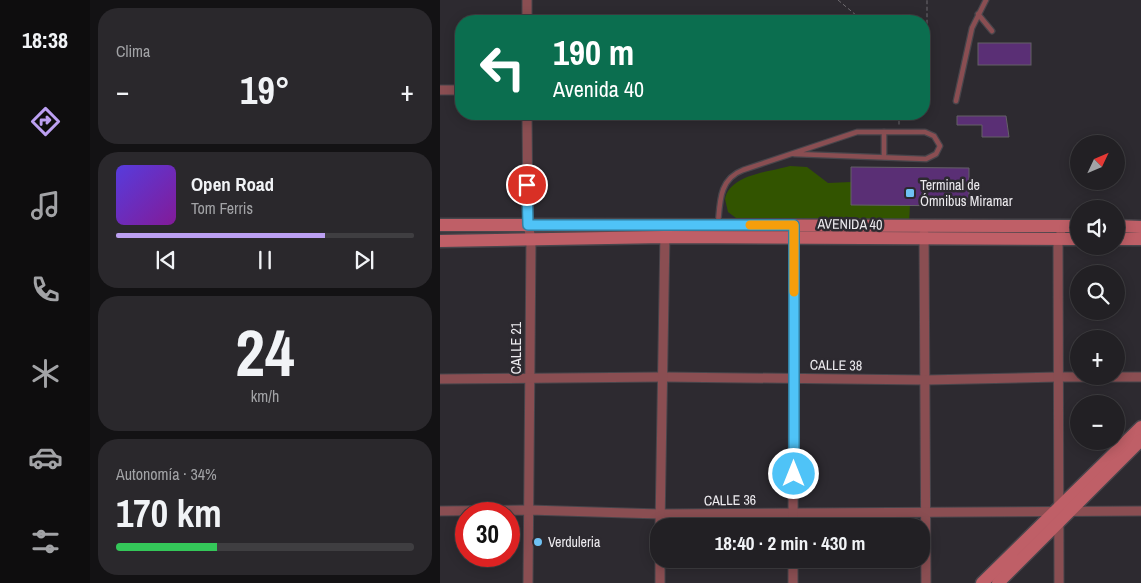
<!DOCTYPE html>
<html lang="es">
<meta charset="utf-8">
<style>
:root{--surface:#222024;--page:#2a282c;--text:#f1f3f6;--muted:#a2a3a6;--line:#3f3e41;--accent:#bca0f2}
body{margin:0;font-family:"Archivo Narrow",sans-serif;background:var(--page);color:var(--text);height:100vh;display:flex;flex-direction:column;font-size:19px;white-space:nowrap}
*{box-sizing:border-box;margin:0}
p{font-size:16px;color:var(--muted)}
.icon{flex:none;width:28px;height:28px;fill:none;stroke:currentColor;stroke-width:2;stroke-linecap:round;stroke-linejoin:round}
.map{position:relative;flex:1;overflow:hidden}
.panel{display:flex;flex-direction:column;gap:8px;padding:8px;background:#131214;width:350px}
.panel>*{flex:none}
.top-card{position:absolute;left:15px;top:15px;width:475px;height:105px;border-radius:20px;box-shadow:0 2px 12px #0003,0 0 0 1px var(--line);background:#0b6e4f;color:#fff;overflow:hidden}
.needle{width:32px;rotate:46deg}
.controls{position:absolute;left:630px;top:135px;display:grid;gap:10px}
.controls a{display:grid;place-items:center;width:55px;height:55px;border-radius:50%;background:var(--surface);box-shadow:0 2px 12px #0003,0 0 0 1px var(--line);font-size:25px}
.speed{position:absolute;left:15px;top:502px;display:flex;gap:10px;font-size:25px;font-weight:700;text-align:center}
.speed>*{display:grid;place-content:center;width:65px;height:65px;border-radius:50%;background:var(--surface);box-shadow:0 2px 12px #0003,0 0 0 1px var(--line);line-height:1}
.speed .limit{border:8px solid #d22;background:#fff;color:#111}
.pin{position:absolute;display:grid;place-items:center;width:42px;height:42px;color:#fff;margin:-21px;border:2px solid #fff;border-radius:50%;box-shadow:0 1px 5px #0007}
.me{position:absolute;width:55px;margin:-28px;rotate:0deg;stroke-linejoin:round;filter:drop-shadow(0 0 4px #0008)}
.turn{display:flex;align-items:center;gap:18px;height:105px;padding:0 15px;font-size:22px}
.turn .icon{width:65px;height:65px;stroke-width:2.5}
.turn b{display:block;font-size:35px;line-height:42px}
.big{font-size:38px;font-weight:800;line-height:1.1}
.panel .tile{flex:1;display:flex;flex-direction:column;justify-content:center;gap:8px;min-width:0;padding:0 18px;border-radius:20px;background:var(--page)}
.panel .dial{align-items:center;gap:0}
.dial b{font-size:65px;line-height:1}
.song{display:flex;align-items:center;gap:15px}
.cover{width:60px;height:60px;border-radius:8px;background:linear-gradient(135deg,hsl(250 70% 55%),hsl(290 70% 35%))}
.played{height:5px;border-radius:2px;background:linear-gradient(90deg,var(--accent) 70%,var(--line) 70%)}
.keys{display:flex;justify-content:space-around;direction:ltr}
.heat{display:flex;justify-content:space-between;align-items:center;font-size:28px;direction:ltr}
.charge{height:8px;border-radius:4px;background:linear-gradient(90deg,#34c759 34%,var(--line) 0)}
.trip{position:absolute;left:210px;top:518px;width:280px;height:50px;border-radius:20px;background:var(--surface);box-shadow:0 2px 12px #0003,0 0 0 1px var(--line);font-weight:800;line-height:50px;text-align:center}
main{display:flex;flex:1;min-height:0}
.tabs{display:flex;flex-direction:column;width:90px;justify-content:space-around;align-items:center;background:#0e0d0e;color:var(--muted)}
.tabs .icon{width:35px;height:35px}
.tabs .current{color:var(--accent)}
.tabs b{font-size:22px;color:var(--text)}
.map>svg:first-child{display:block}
.green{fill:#325400}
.building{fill:#5a2f75;stroke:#646067}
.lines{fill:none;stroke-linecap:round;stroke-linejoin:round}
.lane-casing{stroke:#48454b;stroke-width:7}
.street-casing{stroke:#48454b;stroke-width:11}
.secondary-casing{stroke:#48454b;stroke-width:15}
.path{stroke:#6e6b70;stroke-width:1;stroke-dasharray:4 2.5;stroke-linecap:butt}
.lane{stroke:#8a4e52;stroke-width:4.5}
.street{stroke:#8a4e52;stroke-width:9}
.secondary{stroke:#bf5f67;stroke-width:12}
.route-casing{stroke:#337fa1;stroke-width:12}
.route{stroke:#4fc3f7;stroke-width:9}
.slow{stroke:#f59e0b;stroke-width:9}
.poi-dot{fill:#6fc2f4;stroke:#2d2a30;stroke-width:2}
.labels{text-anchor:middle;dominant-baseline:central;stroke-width:5;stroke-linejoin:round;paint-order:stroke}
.poi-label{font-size:14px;fill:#edebef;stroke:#2d2a30;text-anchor:start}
.street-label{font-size:14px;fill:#edebef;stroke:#2d2a30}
</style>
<main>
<nav class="tabs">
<b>18:38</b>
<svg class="icon current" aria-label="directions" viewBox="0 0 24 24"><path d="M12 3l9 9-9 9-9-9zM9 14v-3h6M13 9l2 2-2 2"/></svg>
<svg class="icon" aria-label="music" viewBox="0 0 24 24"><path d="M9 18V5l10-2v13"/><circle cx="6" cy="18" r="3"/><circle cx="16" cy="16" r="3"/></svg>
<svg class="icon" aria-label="phone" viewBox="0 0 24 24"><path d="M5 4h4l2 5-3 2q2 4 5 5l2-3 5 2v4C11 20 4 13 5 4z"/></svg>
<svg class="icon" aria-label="climate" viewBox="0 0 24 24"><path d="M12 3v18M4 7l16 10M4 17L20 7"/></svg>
<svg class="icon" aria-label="car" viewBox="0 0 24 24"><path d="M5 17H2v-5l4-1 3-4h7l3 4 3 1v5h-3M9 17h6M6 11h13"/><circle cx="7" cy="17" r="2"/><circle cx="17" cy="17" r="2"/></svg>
<svg class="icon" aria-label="filters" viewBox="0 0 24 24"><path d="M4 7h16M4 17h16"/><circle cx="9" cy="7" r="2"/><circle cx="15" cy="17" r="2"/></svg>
</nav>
<section class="panel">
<div class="tile"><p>Clima</p>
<div class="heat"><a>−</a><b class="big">19°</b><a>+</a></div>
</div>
<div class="tile">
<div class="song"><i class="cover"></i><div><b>Open Road</b><p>Tom Ferris</p></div></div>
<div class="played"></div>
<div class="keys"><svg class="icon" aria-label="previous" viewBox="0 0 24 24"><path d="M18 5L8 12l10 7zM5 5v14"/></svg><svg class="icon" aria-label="pause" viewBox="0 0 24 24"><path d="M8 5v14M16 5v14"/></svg><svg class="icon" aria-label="next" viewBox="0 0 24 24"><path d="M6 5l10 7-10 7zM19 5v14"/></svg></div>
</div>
<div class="tile dial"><b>24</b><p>km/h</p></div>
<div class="tile"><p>Autonomía · 34%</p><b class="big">170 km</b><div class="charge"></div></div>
</section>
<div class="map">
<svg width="701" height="583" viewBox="0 0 701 583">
<rect width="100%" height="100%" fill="#2d2a30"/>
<path class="green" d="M350 166 367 167 388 183 411 182V205H470L469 222 300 221 288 212 285 199C290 174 330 172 350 166Z"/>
<g class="building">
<rect x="538" y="43" width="53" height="22"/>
<path d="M517 116H566L569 137H542V125H517Z"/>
<path d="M411 167 529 168V206L411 205Z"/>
</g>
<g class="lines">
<defs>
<g id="lane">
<path d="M538 14 552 31"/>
<path d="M516 101 532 28 546 0"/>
<path d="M444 132V157"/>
<path d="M278 224C280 202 279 179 303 170L417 132H485L494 136 500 146 496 154 486 159 354 154"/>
</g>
<g id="street">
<path d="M87 0V21"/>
<path d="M0 90H21"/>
<path d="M87 114 88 225 91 239 88 583"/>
<path d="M484 234 486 583"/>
<path d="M0 379 224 377 486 380 618 377H701"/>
<path d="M0 511 89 510 220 514 701 511"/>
<path d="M220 526 225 233"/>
<path d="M353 526 354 234"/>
<path d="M220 559V583"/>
<path d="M353 583V559"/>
<path d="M619 583 618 238 621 234"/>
</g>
<g id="secondary">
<path d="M0 225 639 226"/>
<path d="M676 226 701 227"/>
<path d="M676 239H701"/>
<path d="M0 241 225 237 639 239"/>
<path d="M542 583 701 427"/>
<path d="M558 583 701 440"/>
</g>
</defs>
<use href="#lane" class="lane-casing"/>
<use href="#street" class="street-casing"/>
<use href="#secondary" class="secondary-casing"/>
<g class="path">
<path d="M398 0 423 21"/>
<path d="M484 42 487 39V0"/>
<path d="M459 114V125"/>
</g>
<use href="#lane" class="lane"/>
<use href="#street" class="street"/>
<use href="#secondary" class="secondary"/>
</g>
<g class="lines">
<defs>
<path id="route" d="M87 185 88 225H354V474"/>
</defs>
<use href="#route" class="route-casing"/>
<use href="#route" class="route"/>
<path class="slow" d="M310 225H354V292"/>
</g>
<g class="poi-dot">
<rect x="465" y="188" width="10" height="10" rx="2.5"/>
<circle cx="98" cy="542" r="5"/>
</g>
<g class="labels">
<g class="poi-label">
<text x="480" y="185">Terminal de<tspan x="480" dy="16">Ómnibus Miramar</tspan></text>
<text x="108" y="542">Verduleria</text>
</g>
<g class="street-label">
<text transform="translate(410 224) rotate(1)">AVENIDA 40</text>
<text transform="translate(76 348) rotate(-90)">CALLE 21</text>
<text transform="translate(396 365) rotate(1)">CALLE 38</text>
<text transform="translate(290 500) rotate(-1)">CALLE 36</text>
</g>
</g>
</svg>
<div class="controls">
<a><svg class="needle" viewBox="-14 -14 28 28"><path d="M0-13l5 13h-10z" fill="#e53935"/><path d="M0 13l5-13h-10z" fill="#a2a3a6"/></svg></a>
<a><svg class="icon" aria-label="sound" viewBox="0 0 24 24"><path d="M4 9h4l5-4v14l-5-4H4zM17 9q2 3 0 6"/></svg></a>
<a><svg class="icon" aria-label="search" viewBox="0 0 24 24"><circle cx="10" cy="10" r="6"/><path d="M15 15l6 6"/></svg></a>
<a>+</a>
<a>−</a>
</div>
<div class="speed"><div class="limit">30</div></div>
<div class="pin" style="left:87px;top:185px;background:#d93025"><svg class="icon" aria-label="arrive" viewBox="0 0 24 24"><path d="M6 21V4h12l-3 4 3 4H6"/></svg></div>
<svg class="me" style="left:354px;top:474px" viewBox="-20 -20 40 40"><circle r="17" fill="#4fc3f7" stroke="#fff" stroke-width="3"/><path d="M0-11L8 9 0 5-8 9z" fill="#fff"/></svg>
<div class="trip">18:40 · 2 min · 430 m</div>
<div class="top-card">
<div class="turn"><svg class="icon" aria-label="left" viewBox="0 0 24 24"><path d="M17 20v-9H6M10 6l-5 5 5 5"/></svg><div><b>190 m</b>Avenida 40</div></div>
</div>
</div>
</main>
